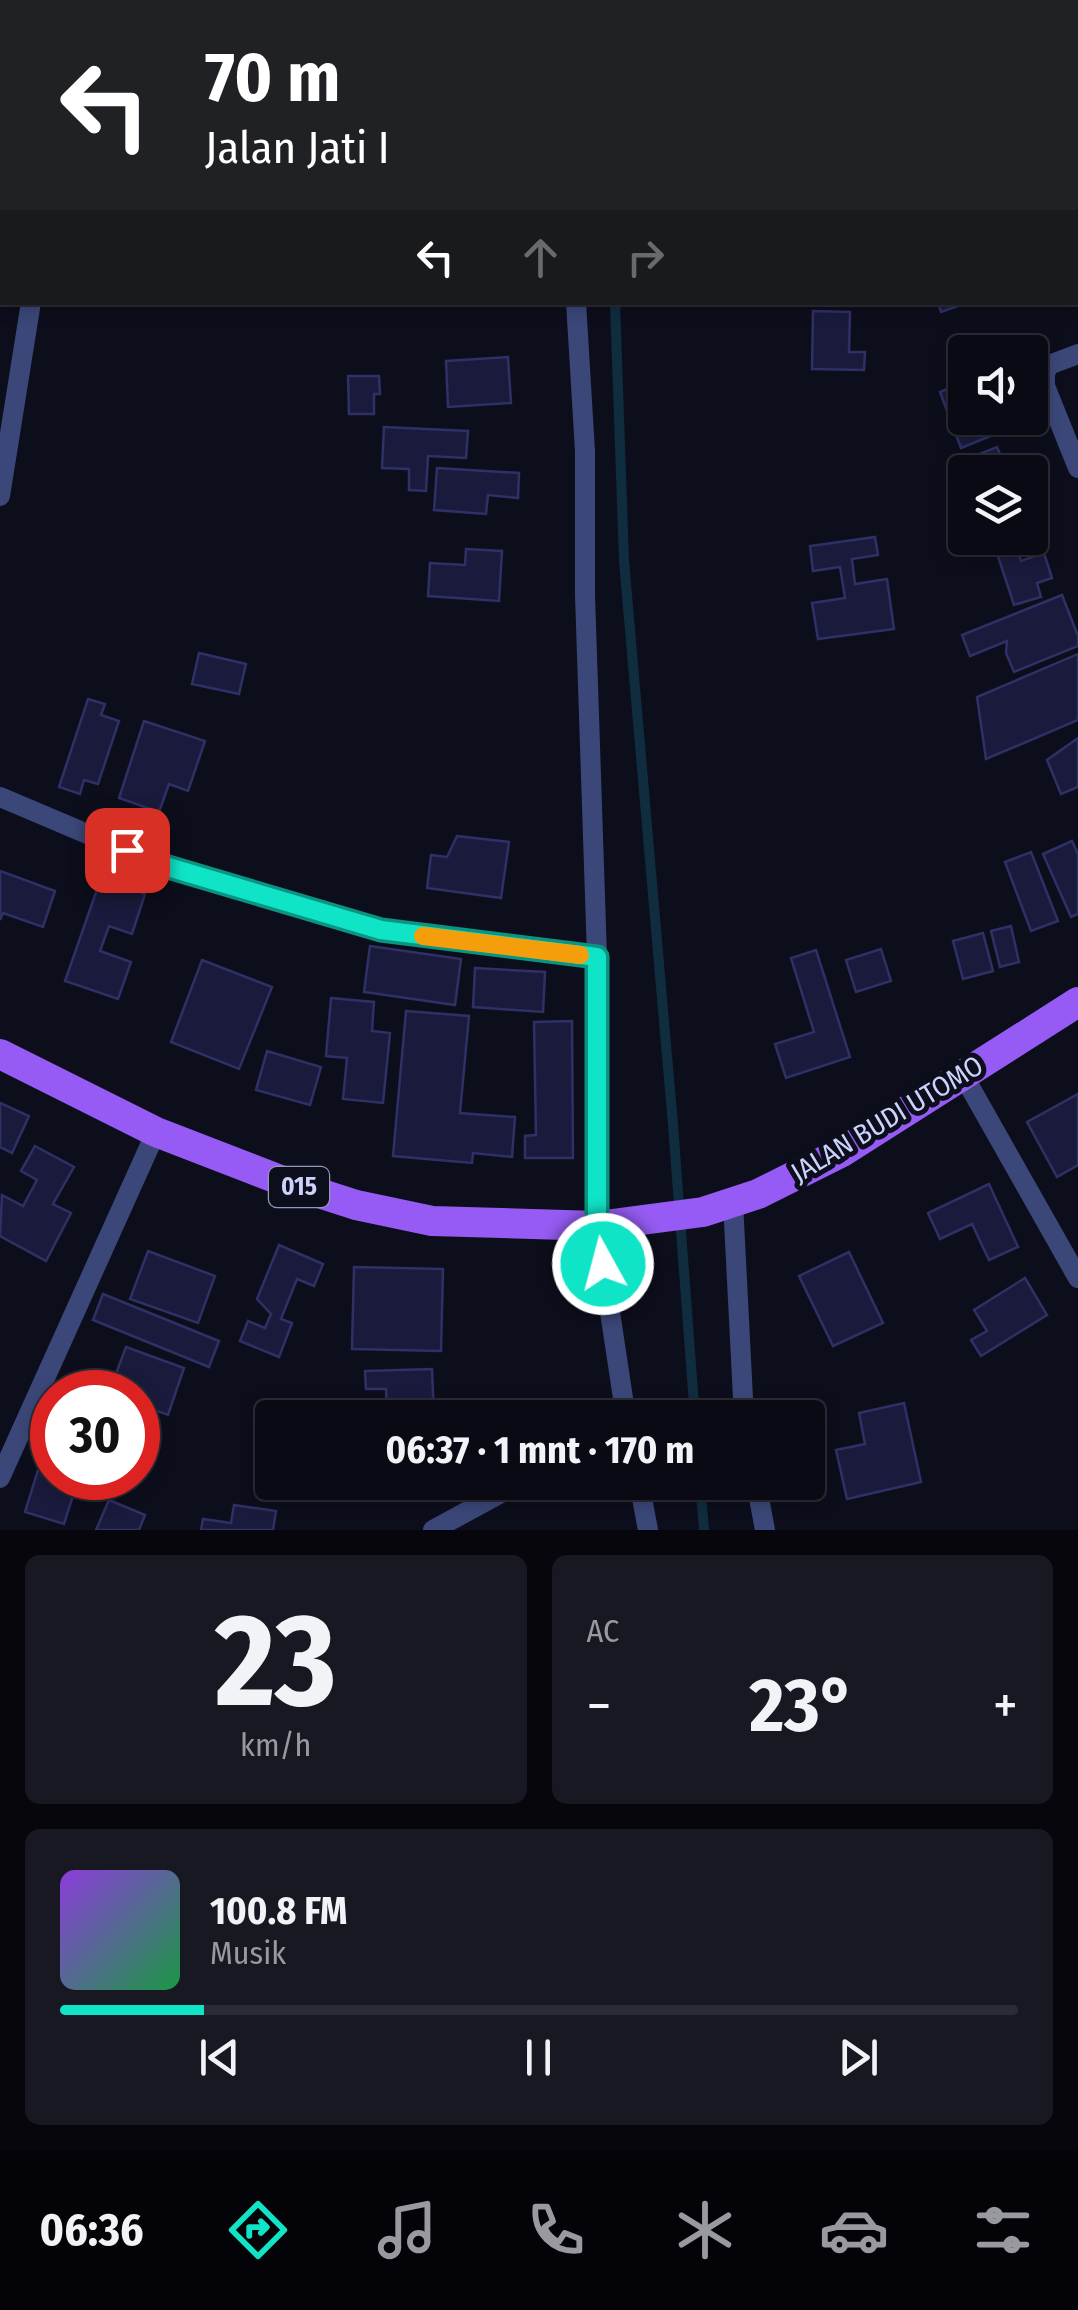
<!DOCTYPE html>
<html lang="id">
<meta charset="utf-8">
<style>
:root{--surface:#0a0a15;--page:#181822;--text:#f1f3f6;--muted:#999aa0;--line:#2a2b34;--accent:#10e4c6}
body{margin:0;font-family:"Fira Sans Condensed",sans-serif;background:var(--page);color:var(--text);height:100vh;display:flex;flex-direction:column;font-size:38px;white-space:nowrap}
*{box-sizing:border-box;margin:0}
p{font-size:32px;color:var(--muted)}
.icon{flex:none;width:55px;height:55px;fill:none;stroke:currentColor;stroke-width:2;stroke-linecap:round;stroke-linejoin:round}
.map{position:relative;height:1530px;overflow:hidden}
.drawer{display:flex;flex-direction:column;gap:25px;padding:25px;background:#06060c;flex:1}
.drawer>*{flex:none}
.guide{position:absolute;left:0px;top:0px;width:1080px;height:305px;box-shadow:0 5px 15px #0003,0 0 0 2px var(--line);background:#202124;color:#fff;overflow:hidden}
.tools{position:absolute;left:948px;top:335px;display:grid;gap:20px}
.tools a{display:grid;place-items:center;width:100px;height:100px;border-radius:10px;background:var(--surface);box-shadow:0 5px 15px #0003,0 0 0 2px var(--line);font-size:50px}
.speed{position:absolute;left:30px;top:1370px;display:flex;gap:20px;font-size:50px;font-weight:700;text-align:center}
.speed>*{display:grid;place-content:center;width:130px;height:130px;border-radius:50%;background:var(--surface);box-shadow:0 5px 15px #0003,0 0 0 2px var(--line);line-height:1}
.speed .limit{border:15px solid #d22;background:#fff;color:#111}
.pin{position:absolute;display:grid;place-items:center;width:85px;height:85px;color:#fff;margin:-42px;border-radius:20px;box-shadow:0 5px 15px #0006}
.me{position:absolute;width:110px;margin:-55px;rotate:353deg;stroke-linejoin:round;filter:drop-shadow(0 0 8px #0008)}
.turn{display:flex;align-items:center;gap:35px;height:210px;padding:0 40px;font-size:45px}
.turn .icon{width:130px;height:130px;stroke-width:2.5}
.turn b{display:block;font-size:70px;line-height:85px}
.lanes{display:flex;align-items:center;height:95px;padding:0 40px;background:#0003;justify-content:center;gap:50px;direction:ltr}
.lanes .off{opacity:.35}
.big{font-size:75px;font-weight:700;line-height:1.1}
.drawer .tile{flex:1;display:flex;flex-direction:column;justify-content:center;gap:15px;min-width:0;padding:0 35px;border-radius:15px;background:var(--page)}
.drawer .dial{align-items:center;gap:0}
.dial b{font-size:130px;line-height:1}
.song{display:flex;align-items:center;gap:30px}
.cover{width:120px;height:120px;border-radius:15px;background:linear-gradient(135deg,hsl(270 70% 55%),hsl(140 70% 35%))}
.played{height:10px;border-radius:5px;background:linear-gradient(90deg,var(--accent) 15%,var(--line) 15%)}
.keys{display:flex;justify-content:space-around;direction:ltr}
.heat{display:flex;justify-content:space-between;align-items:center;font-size:55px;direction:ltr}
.drawer .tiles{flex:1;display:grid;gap:25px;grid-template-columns:1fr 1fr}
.tile:last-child{grid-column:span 2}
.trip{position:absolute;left:255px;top:1400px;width:570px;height:100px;border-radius:10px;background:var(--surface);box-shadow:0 5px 15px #0003,0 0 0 2px var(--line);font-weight:700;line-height:100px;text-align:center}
.tabs{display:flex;height:160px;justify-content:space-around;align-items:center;background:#040408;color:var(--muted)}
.tabs .icon{width:70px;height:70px}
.tabs .on{color:var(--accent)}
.tabs b{font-size:45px;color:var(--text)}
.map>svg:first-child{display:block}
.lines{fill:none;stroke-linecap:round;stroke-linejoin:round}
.stream{stroke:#0f2d3f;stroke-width:10}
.building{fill:#1a1b3c;stroke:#2e3066;stroke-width:2.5}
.street{stroke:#3b4778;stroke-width:20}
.primary{stroke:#965bf4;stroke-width:30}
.route-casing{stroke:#0a9481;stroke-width:25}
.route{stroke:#10e4c6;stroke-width:18}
.slow{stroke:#f59e0b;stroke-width:18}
.labels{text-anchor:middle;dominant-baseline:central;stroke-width:10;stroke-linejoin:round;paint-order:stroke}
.shield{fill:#0d0e1c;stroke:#9397b8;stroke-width:2.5}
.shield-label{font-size:25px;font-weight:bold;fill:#ccd2fb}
.street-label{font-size:28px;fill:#ccd2fb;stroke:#0d0e1c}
</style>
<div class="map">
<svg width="1078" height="1530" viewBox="0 0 1078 1530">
<rect width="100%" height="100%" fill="#0d0e1c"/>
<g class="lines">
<g class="stream">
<path d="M584 0 585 2"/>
<path d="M615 302 624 561 673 1125 695 1418"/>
<path d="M700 1482 704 1530"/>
</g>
</g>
<g class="building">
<path d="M755 0H839L840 2H756Z"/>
<rect x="0" y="46" width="2" height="57"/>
<rect x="0" y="130" width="2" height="56"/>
<path d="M938 302H956L958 306 941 312Z"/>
<path d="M813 311 850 312 849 352H865L864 370 812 369Z"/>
<path d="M508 357 511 403 448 407 446 361Z"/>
<path d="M348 376H379L380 394H374V414H349Z"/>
<path d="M960 384 965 397V418H1012L1015 426 961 448 940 392Z"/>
<path d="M384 427 468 431 466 458 428 456 426 491 409 490V469L382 468Z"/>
<path d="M997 447 1007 472H973L967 459Z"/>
<path d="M437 468 519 473 518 498 488 495 486 514 434 510Z"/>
<path d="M1041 517 1047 533 1025 541 1024 538H1030V521Z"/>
<path d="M875 537 878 555 852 559 855 584 887 579 894 629 818 639 812 603 845 598 840 567 813 571 810 546Z"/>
<path d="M992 538H1013L1021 561 1044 553 1052 578 1037 583 1041 597 1014 605Z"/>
<path d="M466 549 502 551 499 601 428 596 430 563 465 565Z"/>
<path d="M1062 595 1078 636V646L1014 672 1006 653 1007 641 970 656 962 635Z"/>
<path d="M199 653 246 664 239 694 192 684Z"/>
<path d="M1078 654V720L986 759 977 697Z"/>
<path d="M88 699 105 704 101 715 119 721 98 784 84 780 80 794 59 787Z"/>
<path d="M144 721 205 741 188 791 169 784 159 812 119 798Z"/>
<path d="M1078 738V787L1061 794 1047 760Z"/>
<path d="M457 836 509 842 501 898 427 888 431 855 447 857Z"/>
<path d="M1072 841 1078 854V914L1071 917 1043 854Z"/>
<path d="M1031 852 1058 921 1031 931 1005 862Z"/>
<path d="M0 871 55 891 43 927 3 913 0 920Z"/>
<path d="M101 878 145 894 132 934 109 926 100 951 131 962 118 999 65 981Z"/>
<path d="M1011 926 1019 962 1000 967 991 931Z"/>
<path d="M983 933 993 971 963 979 953 941Z"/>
<path d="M370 946 461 959 455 1005 364 992Z"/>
<path d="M881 949 891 981 856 992 846 960Z"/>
<path d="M816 950 850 1057 786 1078 775 1044 814 1032 791 958Z"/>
<path d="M202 960 272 987 239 1069 171 1042Z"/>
<path d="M475 968 545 972 543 1012 473 1007Z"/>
<path d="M331 998 374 1002 372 1031 390 1033 383 1103 343 1099 347 1058 326 1056Z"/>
<path d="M406 1011 469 1016 460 1113 515 1117 512 1157 473 1153 472 1163 393 1156Z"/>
<path d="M572 1021 573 1158H525V1136L536 1135 534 1022Z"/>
<path d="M267 1051 321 1067 310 1105 256 1090Z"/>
<path d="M1078 1094V1165L1057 1177 1027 1122Z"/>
<path d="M0 1103 29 1116 12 1153 0 1147Z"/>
<path d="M35 1146 74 1167 53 1204 71 1213 46 1261 0 1236 2 1195 23 1206 37 1180 21 1171Z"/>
<path d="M989 1184 1018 1247 989 1260 972 1224 940 1239 928 1213Z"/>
<path d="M279 1245 323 1264 314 1286 297 1279 281 1319 292 1323 279 1357 240 1341 248 1321 265 1328 271 1314 257 1299Z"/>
<path d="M148 1251 215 1276 198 1323 130 1299Z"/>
<path d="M849 1252 883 1323 833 1346 799 1276Z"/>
<path d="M354 1267 443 1269 441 1351 352 1349Z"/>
<path d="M1025 1278 1047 1315 981 1356 971 1340 987 1331 974 1310Z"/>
<path d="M103 1294 219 1341 209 1367 93 1320Z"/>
<path d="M126 1347 184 1368 168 1415 138 1404V1392H109Z"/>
<path d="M432 1369 434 1418H387L386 1389H366L365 1371Z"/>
<path d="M904 1403 921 1482 847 1499 836 1450 865 1444 859 1413Z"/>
<path d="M516 1408 523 1418H493Z"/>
<path d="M39 1467 52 1472V1478L78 1480 64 1524 25 1512Z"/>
<path d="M337 1482H430V1486L337 1490Z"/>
<path d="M109 1500 145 1515 139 1530H96Z"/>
<path d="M234 1505 276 1511 273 1530H201L203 1519 231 1523Z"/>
</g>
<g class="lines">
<g class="street">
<path d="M537 0V2"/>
<path d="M1043 0 1044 2"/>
<path d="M80 2 81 0"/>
<path d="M953 2 962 0"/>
<path d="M1078 88V89"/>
<path d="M0 204H2"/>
<path d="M1078 285V286"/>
<path d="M576 302 585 451V595L597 957V1226L626 1418"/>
<path d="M1078 354 1049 365 1045 373V386L1078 468"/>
<path d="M0 496 31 302"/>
<path d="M0 797 158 864 381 931 597 957"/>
<path d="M962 1073 1078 1278"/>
<path d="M733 1202 744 1418"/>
<path d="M0 1478 156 1132"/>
<path d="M639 1482 648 1530"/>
<path d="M756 1482 765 1530"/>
<path d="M433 1530 521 1482"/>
</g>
<path class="primary" d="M0 1054 156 1132 288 1183 356 1205 432 1221 597 1226 703 1212 758 1194 842 1152 1078 1002"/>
</g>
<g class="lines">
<defs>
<path id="route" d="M127 850 158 864 381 930 597 957V1226L603 1264"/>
</defs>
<use href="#route" class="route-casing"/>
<use href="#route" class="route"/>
<path class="slow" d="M423 936 580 955"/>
</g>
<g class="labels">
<rect class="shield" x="269" y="1167" width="60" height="40" rx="8"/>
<g class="shield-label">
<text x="299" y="1187">015</text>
</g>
<g class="street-label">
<text transform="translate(887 1119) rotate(-31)">JALAN BUDI UTOMO</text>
</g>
</g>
</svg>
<div class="tools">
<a><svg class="icon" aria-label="sound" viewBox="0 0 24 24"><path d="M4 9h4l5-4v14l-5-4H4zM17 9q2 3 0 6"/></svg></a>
<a><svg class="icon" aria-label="layers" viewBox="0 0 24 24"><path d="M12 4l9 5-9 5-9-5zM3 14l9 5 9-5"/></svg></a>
</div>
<div class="speed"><div class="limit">30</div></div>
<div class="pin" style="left:127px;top:850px;background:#d93025"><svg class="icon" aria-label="arrive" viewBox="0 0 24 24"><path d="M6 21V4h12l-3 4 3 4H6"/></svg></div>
<svg class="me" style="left:603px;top:1264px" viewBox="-20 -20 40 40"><circle r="17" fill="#10e4c6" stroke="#fff" stroke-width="3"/><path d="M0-11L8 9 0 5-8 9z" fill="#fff"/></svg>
<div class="trip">06:37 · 1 mnt · 170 m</div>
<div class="guide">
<div class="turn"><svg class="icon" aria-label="left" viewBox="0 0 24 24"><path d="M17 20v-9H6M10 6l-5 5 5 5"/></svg><div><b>70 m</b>Jalan Jati I</div></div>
<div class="lanes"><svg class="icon" aria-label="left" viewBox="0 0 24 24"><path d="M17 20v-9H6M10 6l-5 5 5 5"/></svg><svg class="icon off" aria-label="ahead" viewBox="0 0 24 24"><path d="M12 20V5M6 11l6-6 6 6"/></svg><svg class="icon off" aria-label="right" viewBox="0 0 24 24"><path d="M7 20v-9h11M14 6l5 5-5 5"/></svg></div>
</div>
</div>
<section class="drawer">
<div class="tiles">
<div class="tile dial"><b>23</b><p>km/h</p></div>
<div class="tile"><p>AC</p>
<div class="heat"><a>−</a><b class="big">23°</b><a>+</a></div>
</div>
<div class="tile">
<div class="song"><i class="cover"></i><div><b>100.8 FM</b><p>Musik</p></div></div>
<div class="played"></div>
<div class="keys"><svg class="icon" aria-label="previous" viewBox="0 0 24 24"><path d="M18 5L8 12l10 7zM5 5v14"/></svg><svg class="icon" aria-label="pause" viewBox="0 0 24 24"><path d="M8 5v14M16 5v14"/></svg><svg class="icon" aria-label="next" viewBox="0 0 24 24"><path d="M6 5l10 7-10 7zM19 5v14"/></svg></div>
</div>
</div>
</section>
<nav class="tabs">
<b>06:36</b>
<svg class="icon on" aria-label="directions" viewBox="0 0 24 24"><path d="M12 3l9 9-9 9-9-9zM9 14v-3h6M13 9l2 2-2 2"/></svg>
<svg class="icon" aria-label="music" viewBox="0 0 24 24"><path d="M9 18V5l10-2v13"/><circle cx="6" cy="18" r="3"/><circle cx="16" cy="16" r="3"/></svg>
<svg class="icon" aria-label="phone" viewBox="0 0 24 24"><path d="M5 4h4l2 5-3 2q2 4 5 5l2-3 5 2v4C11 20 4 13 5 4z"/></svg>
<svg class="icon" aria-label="climate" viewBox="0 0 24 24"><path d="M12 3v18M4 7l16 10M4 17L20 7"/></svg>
<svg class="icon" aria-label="car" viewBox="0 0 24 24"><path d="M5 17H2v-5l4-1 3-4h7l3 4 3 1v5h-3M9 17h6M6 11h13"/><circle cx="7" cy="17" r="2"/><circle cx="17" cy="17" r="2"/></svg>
<svg class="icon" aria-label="filters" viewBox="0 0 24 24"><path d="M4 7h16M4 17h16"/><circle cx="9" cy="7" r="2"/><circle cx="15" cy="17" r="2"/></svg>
</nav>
